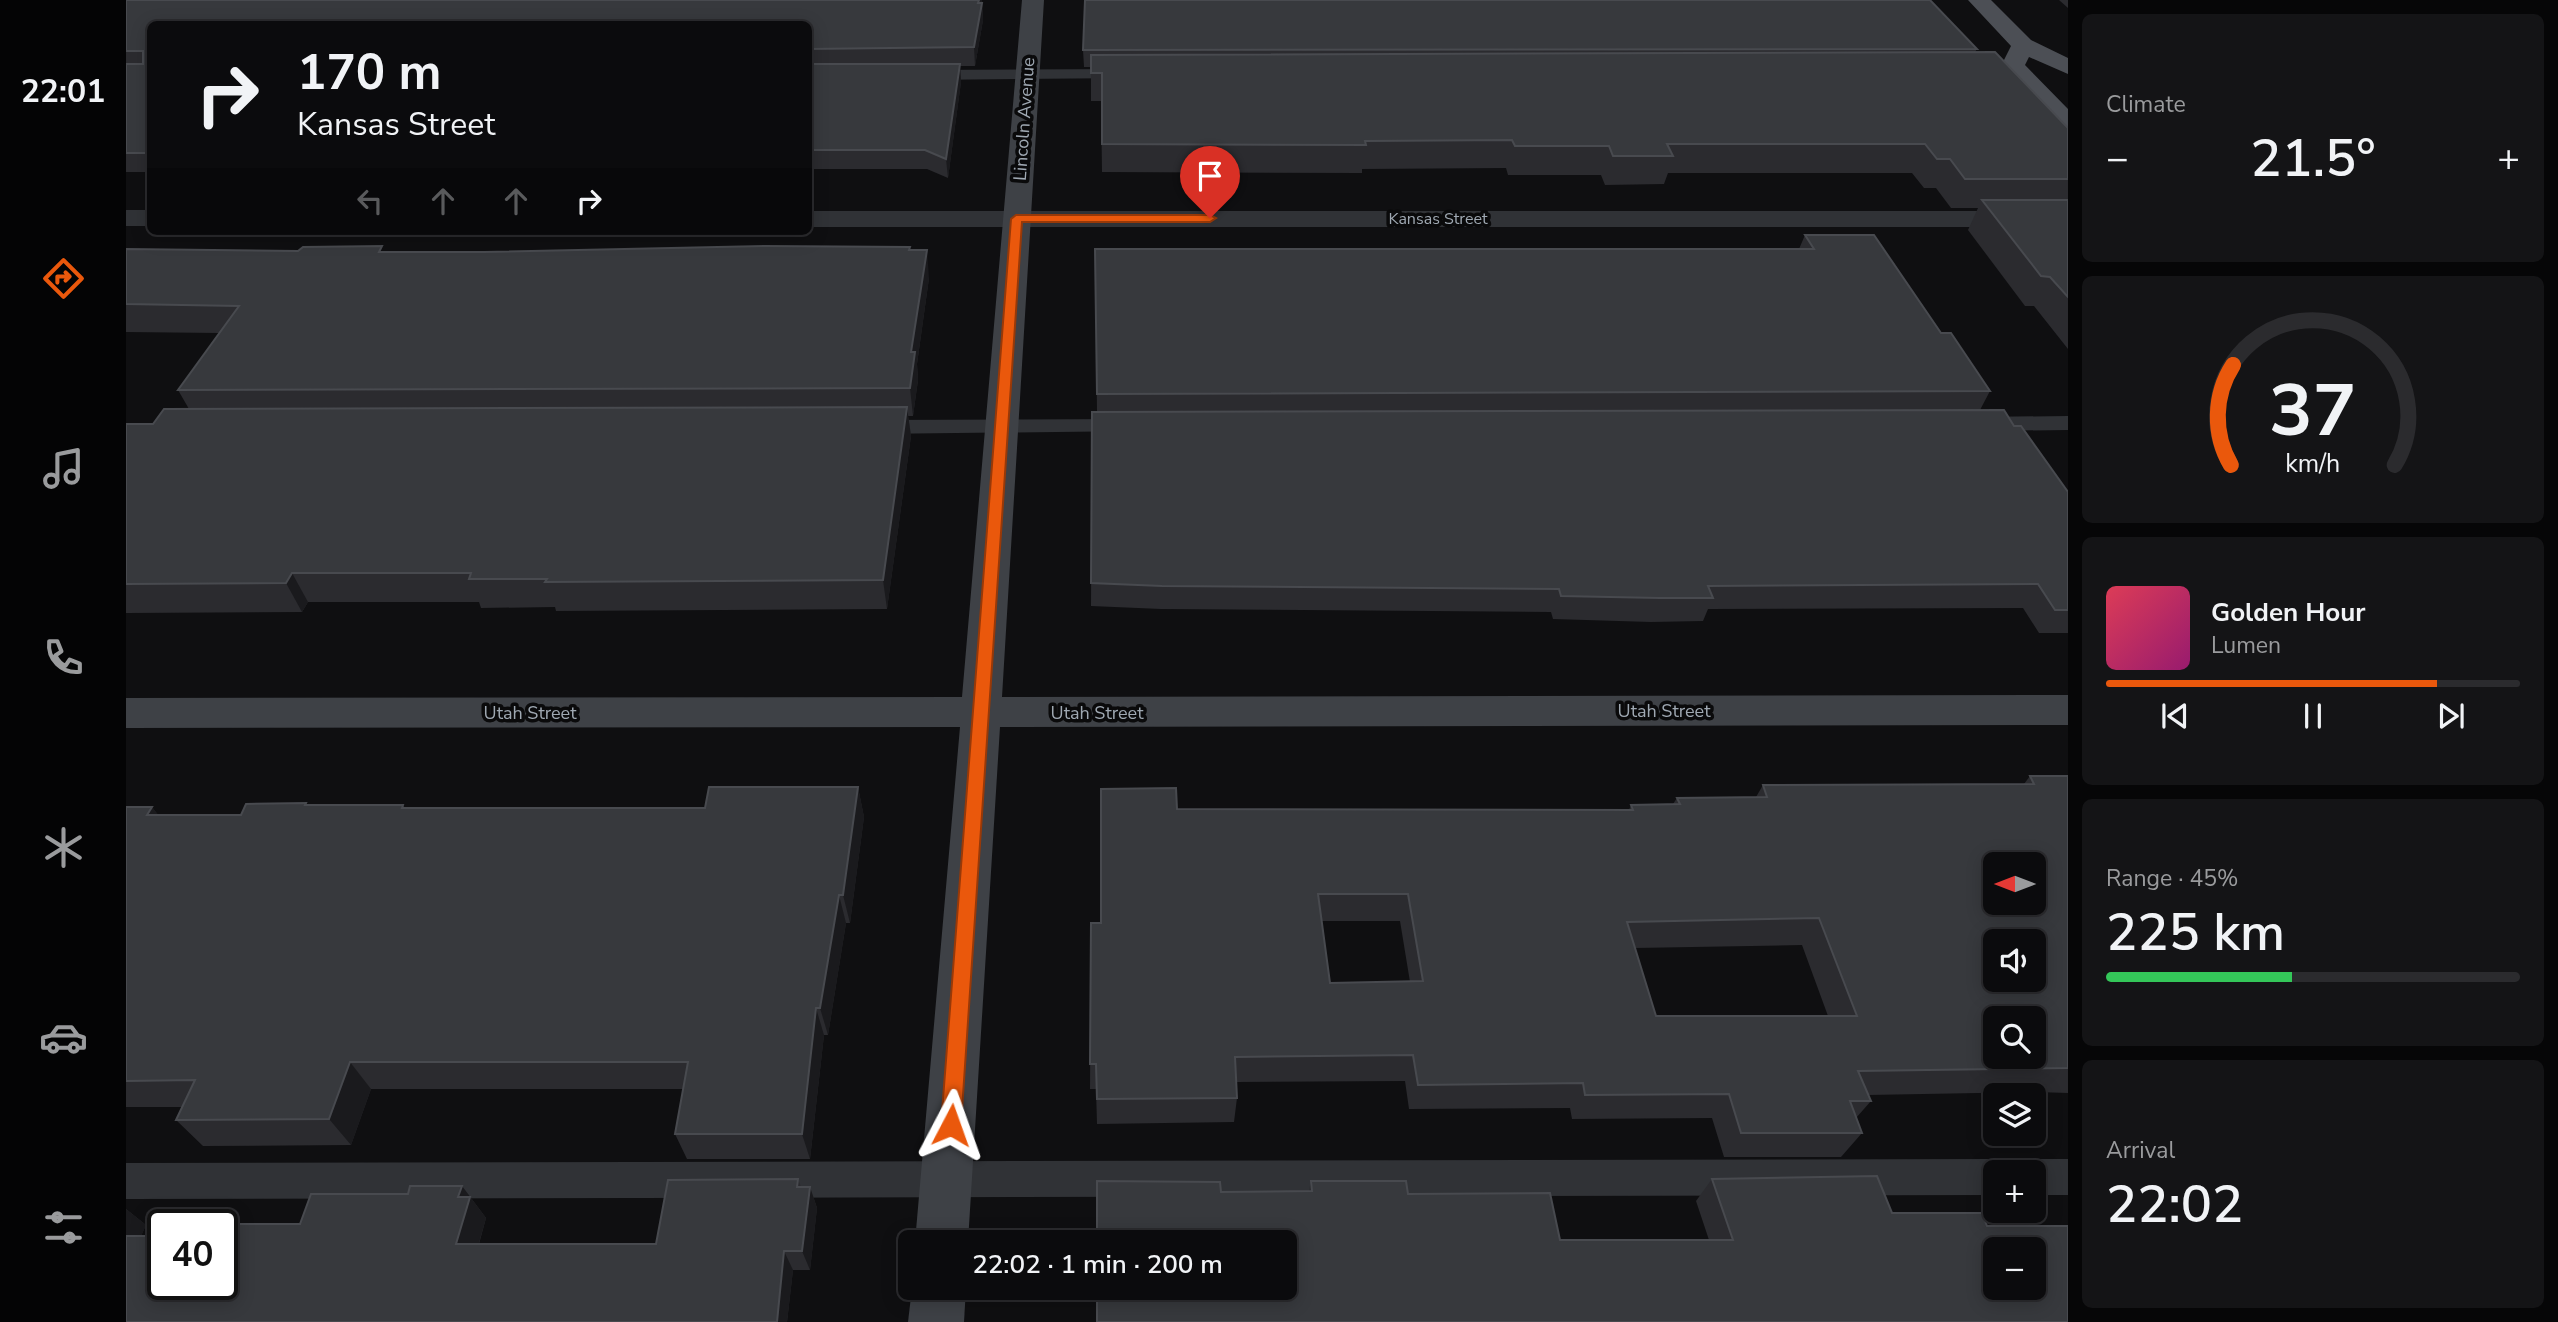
<!DOCTYPE html>
<meta charset="utf-8">
<style>
:root{--surface:#0b0b0d;--page:#141416;--text:#f1f3f6;--muted:#9a9b9d;--line:#2b2b2e;--accent:#ea580c}
body{margin:0;font-family:"Nunito Sans",sans-serif;background:var(--page);color:var(--text);height:100vh;display:flex;flex-direction:column;font-size:26px;white-space:nowrap}
*{box-sizing:border-box;margin:0}
p{font-size:23px;color:var(--muted)}
.icon{flex:none;width:38px;height:38px;fill:none;stroke:currentColor;stroke-width:2;stroke-linecap:round;stroke-linejoin:round}
.map{position:relative;flex:1;overflow:hidden}
.panel{display:flex;flex-direction:column;gap:14px;padding:14px;background:#060607;width:490px}
.panel>*{flex:none}
.hud{position:absolute;left:21px;top:21px;width:665px;height:214px;border-radius:10px;box-shadow:0 4px 18px #0003,0 0 0 2px var(--line);background:#0b0b0d;color:var(--text);overflow:hidden}
.needle{width:46px;rotate:270deg}
.fabs{position:absolute;left:1857px;top:852px;display:grid;gap:14px}
.fabs a{display:grid;place-items:center;width:63px;height:63px;border-radius:10px;background:var(--surface);box-shadow:0 4px 18px #0003,0 0 0 2px var(--line);font-size:35px}
.speed{position:absolute;left:21px;top:1209px;display:flex;gap:14px;font-size:35px;font-weight:700;text-align:center}
.speed>*{display:grid;place-content:center;width:91px;height:91px;border-radius:50%;background:var(--surface);box-shadow:0 4px 18px #0003,0 0 0 2px var(--line);line-height:1}
.speed .limit{border:4px solid #111;border-radius:10px;background:#fff;color:#111}
.pin{position:absolute;display:grid;place-items:center;width:60px;height:60px;color:#fff;margin:-72px -30px;border-radius:50% 50% 50% 0;rotate:-45deg;box-shadow:0 0 7px #0007}
.pin .icon{rotate:45deg}
.me{position:absolute;width:77px;margin:-38px;rotate:4deg;stroke-linejoin:round;filter:drop-shadow(0 0 5px #0008)}
.turn{display:flex;align-items:center;gap:24px;height:147px;padding:0 35px;font-size:32px}
.turn .icon{width:91px;height:91px;stroke-width:2.5}
.turn b{display:block;font-size:49px;line-height:60px}
.lanes{display:flex;align-items:center;height:66px;padding:0 35px;background:#0003;justify-content:center;gap:35px;direction:ltr}
.lanes .off{opacity:.35}
.big{font-size:52px;font-weight:600;line-height:1.1}
.panel .widget{flex:1;display:flex;flex-direction:column;justify-content:center;gap:10px;min-width:0;padding:0 24px;border-radius:10px;background:var(--page)}
.panel .dial{align-items:center;gap:0}
.dial svg{height:182px;overflow:visible;fill:none;stroke:var(--line);stroke-width:7;stroke-linecap:round;text-anchor:middle}
.dial text{fill:var(--text);stroke:none}
.song{display:flex;align-items:center;gap:21px}
.cover{width:84px;height:84px;border-radius:10px;background:linear-gradient(135deg,hsl(350 70% 55%),hsl(320 70% 35%))}
.played{height:7px;border-radius:4px;background:linear-gradient(90deg,var(--accent) 80%,var(--line) 80%)}
.keys{display:flex;justify-content:space-around;direction:ltr}
.heat{display:flex;justify-content:space-between;align-items:center;font-size:38px;direction:ltr}
.charge{height:10px;border-radius:5px;background:linear-gradient(90deg,#34c759 45%,var(--line) 0)}
.trip{position:absolute;left:772px;top:1230px;width:399px;height:70px;border-radius:10px;background:var(--surface);box-shadow:0 4px 18px #0003,0 0 0 2px var(--line);font-weight:600;line-height:70px;text-align:center}
main{display:flex;flex:1;min-height:0}
.tabs{display:flex;flex-direction:column;width:126px;justify-content:space-around;align-items:center;background:#040405;color:var(--muted)}
.tabs .icon{width:49px;height:49px}
.tabs .active{color:var(--accent)}
.tabs b{font-size:32px;color:var(--text)}
.map>svg:first-child{display:block}
.lines{fill:none;stroke-linecap:round;stroke-linejoin:round}
.lane{fill:#303236;fill-rule:evenodd}
.street{fill:#303236;fill-rule:evenodd}
.secondary{fill:#3e4146;fill-rule:evenodd}
.primary{fill:#4c4f55;fill-rule:evenodd}
.wall{fill:#2b2b2f;fill-rule:evenodd}
.shaded-wall{fill:#1a1a1d}
.building{fill:#37393d;stroke:#484a4f;stroke-width:2;fill-rule:evenodd}
.route{fill:#ea580c;stroke:#983908;stroke-width:2}
.labels{text-anchor:middle;dominant-baseline:central;stroke-width:7;stroke-linejoin:round;paint-order:stroke}
.far-street-label{font-size:16px;fill:#9fa8b2;stroke:#0a0a0b}
.street-label{font-size:18px;fill:#9fa8b2;stroke:#0a0a0b}
</style>
<main>
<nav class="tabs">
<b>22:01</b>
<svg class="icon active" aria-label="directions" viewBox="0 0 24 24"><path d="M12 3l9 9-9 9-9-9zM9 14v-3h6M13 9l2 2-2 2"/></svg>
<svg class="icon" aria-label="music" viewBox="0 0 24 24"><path d="M9 18V5l10-2v13"/><circle cx="6" cy="18" r="3"/><circle cx="16" cy="16" r="3"/></svg>
<svg class="icon" aria-label="phone" viewBox="0 0 24 24"><path d="M5 4h4l2 5-3 2q2 4 5 5l2-3 5 2v4C11 20 4 13 5 4z"/></svg>
<svg class="icon" aria-label="climate" viewBox="0 0 24 24"><path d="M12 3v18M4 7l16 10M4 17L20 7"/></svg>
<svg class="icon" aria-label="car" viewBox="0 0 24 24"><path d="M5 17H2v-5l4-1 3-4h7l3 4 3 1v5h-3M9 17h6M6 11h13"/><circle cx="7" cy="17" r="2"/><circle cx="17" cy="17" r="2"/></svg>
<svg class="icon" aria-label="filters" viewBox="0 0 24 24"><path d="M4 7h16M4 17h16"/><circle cx="9" cy="7" r="2"/><circle cx="15" cy="17" r="2"/></svg>
</nav>
<div class="map">
<svg width="1942" height="1322" viewBox="0 0 1942 1322">
<rect width="100%" height="100%" fill="#0f0f11"/>
<g class="lines">
<g class="lane">
<path d="M1002 69 1011 74 1008 78 798 80 789 75 798 70Z"/>
<path d="M1942 416V430L1850 431 1842 429 1838 424 1842 419 1850 417Z"/>
<path d="M1005 419 1013 421 1017 426 1013 431 748 434 740 432 736 427 740 422 748 420Z"/>
<path d="M1869 1159 1882 1164 1886 1172H1869V1195L0 1199V1163Z"/>
<path d="M1908 1159H1942V1195H1908V1172H1891L1895 1164Z"/>
</g>
<g class="street">
<rect x="0" y="210" width="24" height="16"/>
<rect x="682" y="211" width="1260" height="16"/>
</g>
<g class="secondary">
<path d="M896 0H918L876 697 1942 695V725L874 727 842 1242H789L834 727 0 728V698L836 697Z"/>
<path d="M786 1288H840L838 1322H782Z"/>
</g>
<path class="primary" d="M1842 0H1865L1905 40 1942 58V74L1903 57 1899 65 1942 109V131L1933 128 1879 71 1875 66 1885 46Z"/>
</g>
<g class="wall">
<path d="M0 0H856L857 20 849 66H834L835 82 822 178 801 169H682V24H24V172H0Z"/>
<path d="M1933 0H1942V8Z"/>
<path d="M1851 49 1849 52 1942 128V349L1908 306H1899L1842 230 1852 208H1825L1810 188H1798L1786 173H1542L1538 184 1479 185 1475 175H1382L1380 168 1236 169V173L976 172 975 101H965V67H958L957 50Z"/>
<path d="M1679 235 1815 333 1864 391 1854 410 1888 426 1942 492V633H1913L1897 608 1582 609 1577 621 1525 622 1427 619 1425 612 1035 609 965 606 966 412H971L969 249H1673Z"/>
<path d="M784 247V250L803 278 791 364 792 380 787 416H782L785 436 761 609 430 611 429 607 355 608 353 602H182L176 612 0 613V424H27L63 409 52 390 93 333 0 332V249L358 252Z"/>
<path d="M1904 776H1942V1093L1910 1092 1742 1095 1745 1101 1730 1118 1736 1133 1715 1157H1598L1586 1118 1446 1119 1444 1108 1283 1109 1279 1081 1110 1082 1111 1098 1108 1122 971 1124 970 1089H964L965 923H975L1051 809 1503 810 1505 805 1547 804 1551 798 1630 797 1637 785 1898 784ZM1196 921H1274L1284 982 1204 983ZM1676 945 1702 1016H1530L1509 948Z"/>
<path d="M732 787 738 817 724 923H720L702 1035H698L684 1159H561L549 1134 557 1089H245L225 1145 77 1146 50 1120 57 1107H0V807H26L32 815H115L180 803 182 805H277L279 808H579Z"/>
<path d="M672 1179 675 1187H684L691 1208 684 1270H667L661 1322H0V1209L20 1225 15 1236 37 1284 174 1224 282 1194 336 1186 360 1218 353 1244H530Z"/>
<path d="M1586 1179 1766 1213 1861 1226 1942 1322 1095 1192 1183 1191 1185 1181 1282 1194 1434 1240H1583L1570 1201Z"/>
</g>
<g class="shaded-wall">
<path d="M853 0H856L855 8 856 3 857 20 849 66 848 47Z"/>
<path d="M834 64 835 82 822 178 820 159Z"/>
<path d="M801 250 803 278 791 364 792 380 787 416 784 388 785 352Z"/>
<path d="M781 407 785 436 761 609 757 580Z"/>
<path d="M166 573 182 602 176 612 160 583Z"/>
<path d="M732 787 738 817 724 923 717 895Z"/>
<path d="M26 807 49 836 21 815Z"/>
<path d="M713 895 720 923 702 1035 694 1008Z"/>
<path d="M690 1008 698 1035 684 1159 676 1134Z"/>
<path d="M224 1062 245 1089 225 1145 203 1119Z"/>
<path d="M336 1186 360 1218 347 1264 330 1244 332 1197Z"/>
<path d="M684 1187 691 1208 684 1270 676 1251Z"/>
<path d="M0 1209 20 1225 6 1256 0 1251Z"/>
<path d="M658 1251 667 1270 661 1322H651Z"/>
</g>
<g class="building">
<path d="M0 0H853L852 3H856L848 47 682 49V24H24V153H0V64H17V51H0Z"/>
<path d="M959 0H1804L1851 49 957 50Z"/>
<path d="M1869 52 1942 128V179H1839L1824 159H1811L1799 144H1541L1547 156H1487L1483 146H1389L1386 140 1239 141 1240 145 976 144V73H965V55Z"/>
<path d="M682 64H834L820 159 799 150H682Z"/>
<path d="M1856 200H1942V297L1924 277 1915 276Z"/>
<path d="M1679 235H1748L1815 333H1825L1864 391 971 394 969 249H1688Z"/>
<path d="M256 246 253 252H358L639 246 784 247 783 250H801L785 352H789L784 388 52 390 113 306 0 304V249L172 251 177 247Z"/>
<path d="M781 407 757 580 419 582 421 579H343L345 573H166L160 583 0 584V424H27L38 409Z"/>
<path d="M1878 410 1888 426H1895L1942 492V610H1929L1912 584 1582 586 1587 598H1534L1435 596 1433 589 1036 586 965 583 966 412Z"/>
<path d="M1904 776H1942V1068L1732 1071 1745 1101H1724L1736 1133H1615L1603 1094 1459 1095 1457 1083 1292 1085 1287 1055 1109 1057 1111 1098 971 1099 970 1064H964L965 923H975V789L1050 788 1051 809 1507 810 1505 805 1554 804 1551 798 1641 797 1637 785 1908 784ZM1869 864H1908V903H1869ZM1192 894H1282L1297 981 1204 983ZM1693 918 1731 1016H1530L1501 922ZM1869 942H1908V980H1869ZM1869 1018H1908V1057H1869Z"/>
<path d="M583 787H732L717 895H713L694 1008H690L676 1134H549L562 1062H224L203 1119 50 1120 69 1080 0 1081V807H26L21 815H115L120 804 180 803 179 805H277L276 808H579Z"/>
<path d="M1751 1176 1766 1213H1856L1861 1226H1942V1322H971V1288H1158V1242H971V1181L1094 1182 1095 1192 1186 1191 1185 1181H1280L1282 1194 1424 1193 1434 1240H1607L1586 1179ZM1869 1250H1908V1288H1869Z"/>
<path d="M672 1179 671 1187H684L676 1251H658L651 1322H0V1236H37V1284H96V1225H85L86 1224H174L185 1194H282L284 1186H336L332 1197H344L330 1244H530L542 1180Z"/>
</g>
<path class="route" d="M890 215H1084L1090 218 1084 222H896L835 1125 832 1132 825 1134 818 1132 815 1125 885 219Z"/>
<g class="labels">
<g class="far-street-label">
<text x="1312" y="219">Kansas Street</text>
</g>
<g class="street-label">
<text transform="translate(898 119) rotate(-86)">Lincoln Avenue</text>
<text x="1538" y="711">Utah Street</text>
<text x="404" y="713">Utah Street</text>
<text x="971" y="713">Utah Street</text>
</g>
</g>
</svg>
<div class="fabs">
<a><svg class="needle" viewBox="-14 -14 28 28"><path d="M0-13l5 13h-10z" fill="#e53935"/><path d="M0 13l5-13h-10z" fill="#9a9b9d"/></svg></a>
<a><svg class="icon" aria-label="sound" viewBox="0 0 24 24"><path d="M4 9h4l5-4v14l-5-4H4zM17 9q2 3 0 6"/></svg></a>
<a><svg class="icon" aria-label="search" viewBox="0 0 24 24"><circle cx="10" cy="10" r="6"/><path d="M15 15l6 6"/></svg></a>
<a><svg class="icon" aria-label="layers" viewBox="0 0 24 24"><path d="M12 4l9 5-9 5-9-5zM3 14l9 5 9-5"/></svg></a>
<a>+</a>
<a>−</a>
</div>
<div class="speed"><div class="limit">40</div></div>
<div class="pin" style="left:1084px;top:218px;background:#d93025"><svg class="icon" aria-label="arrive" viewBox="0 0 24 24"><path d="M6 21V4h12l-3 4 3 4H6"/></svg></div>
<svg class="me" style="left:825px;top:1125px" viewBox="-20 -20 40 40"><path d="M0-17L14 15 0 8-14 15z" fill="#ea580c" stroke="#fff" stroke-width="4"/></svg>
<div class="trip">22:02 · 1 min · 200 m</div>
<div class="hud">
<div class="turn"><svg class="icon" aria-label="right" viewBox="0 0 24 24"><path d="M7 20v-9h11M14 6l5 5-5 5"/></svg><div><b>170 m</b>Kansas Street</div></div>
<div class="lanes"><svg class="icon off" aria-label="left" viewBox="0 0 24 24"><path d="M17 20v-9H6M10 6l-5 5 5 5"/></svg><svg class="icon off" aria-label="ahead" viewBox="0 0 24 24"><path d="M12 20V5M6 11l6-6 6 6"/></svg><svg class="icon off" aria-label="ahead" viewBox="0 0 24 24"><path d="M12 20V5M6 11l6-6 6 6"/></svg><svg class="icon" aria-label="right" viewBox="0 0 24 24"><path d="M7 20v-9h11M14 6l5 5-5 5"/></svg></div>
</div>
</div>
<section class="panel">
<div class="widget"><p>Climate</p>
<div class="heat"><a>−</a><b class="big">21.5°</b><a>+</a></div>
</div>
<div class="widget dial"><svg viewBox="0 0 100 80">
<path d="M14 69A42 42 0 1 1 86 69"/>
<path d="M14 69A42 42 0 0 1 15 25" stroke="#ea580c"/>
<text x="50" y="56" font-size="32" font-weight="700">37</text>
<text x="50" y="72" font-size="11">km/h</text>
</svg></div>
<div class="widget">
<div class="song"><i class="cover"></i><div><b>Golden Hour</b><p>Lumen</p></div></div>
<div class="played"></div>
<div class="keys"><svg class="icon" aria-label="previous" viewBox="0 0 24 24"><path d="M18 5L8 12l10 7zM5 5v14"/></svg><svg class="icon" aria-label="pause" viewBox="0 0 24 24"><path d="M8 5v14M16 5v14"/></svg><svg class="icon" aria-label="next" viewBox="0 0 24 24"><path d="M6 5l10 7-10 7zM19 5v14"/></svg></div>
</div>
<div class="widget"><p>Range · 45%</p><b class="big">225 km</b><div class="charge"></div></div>
<div class="widget"><p>Arrival</p><b class="big">22:02</b></div>
</section>
</main>
